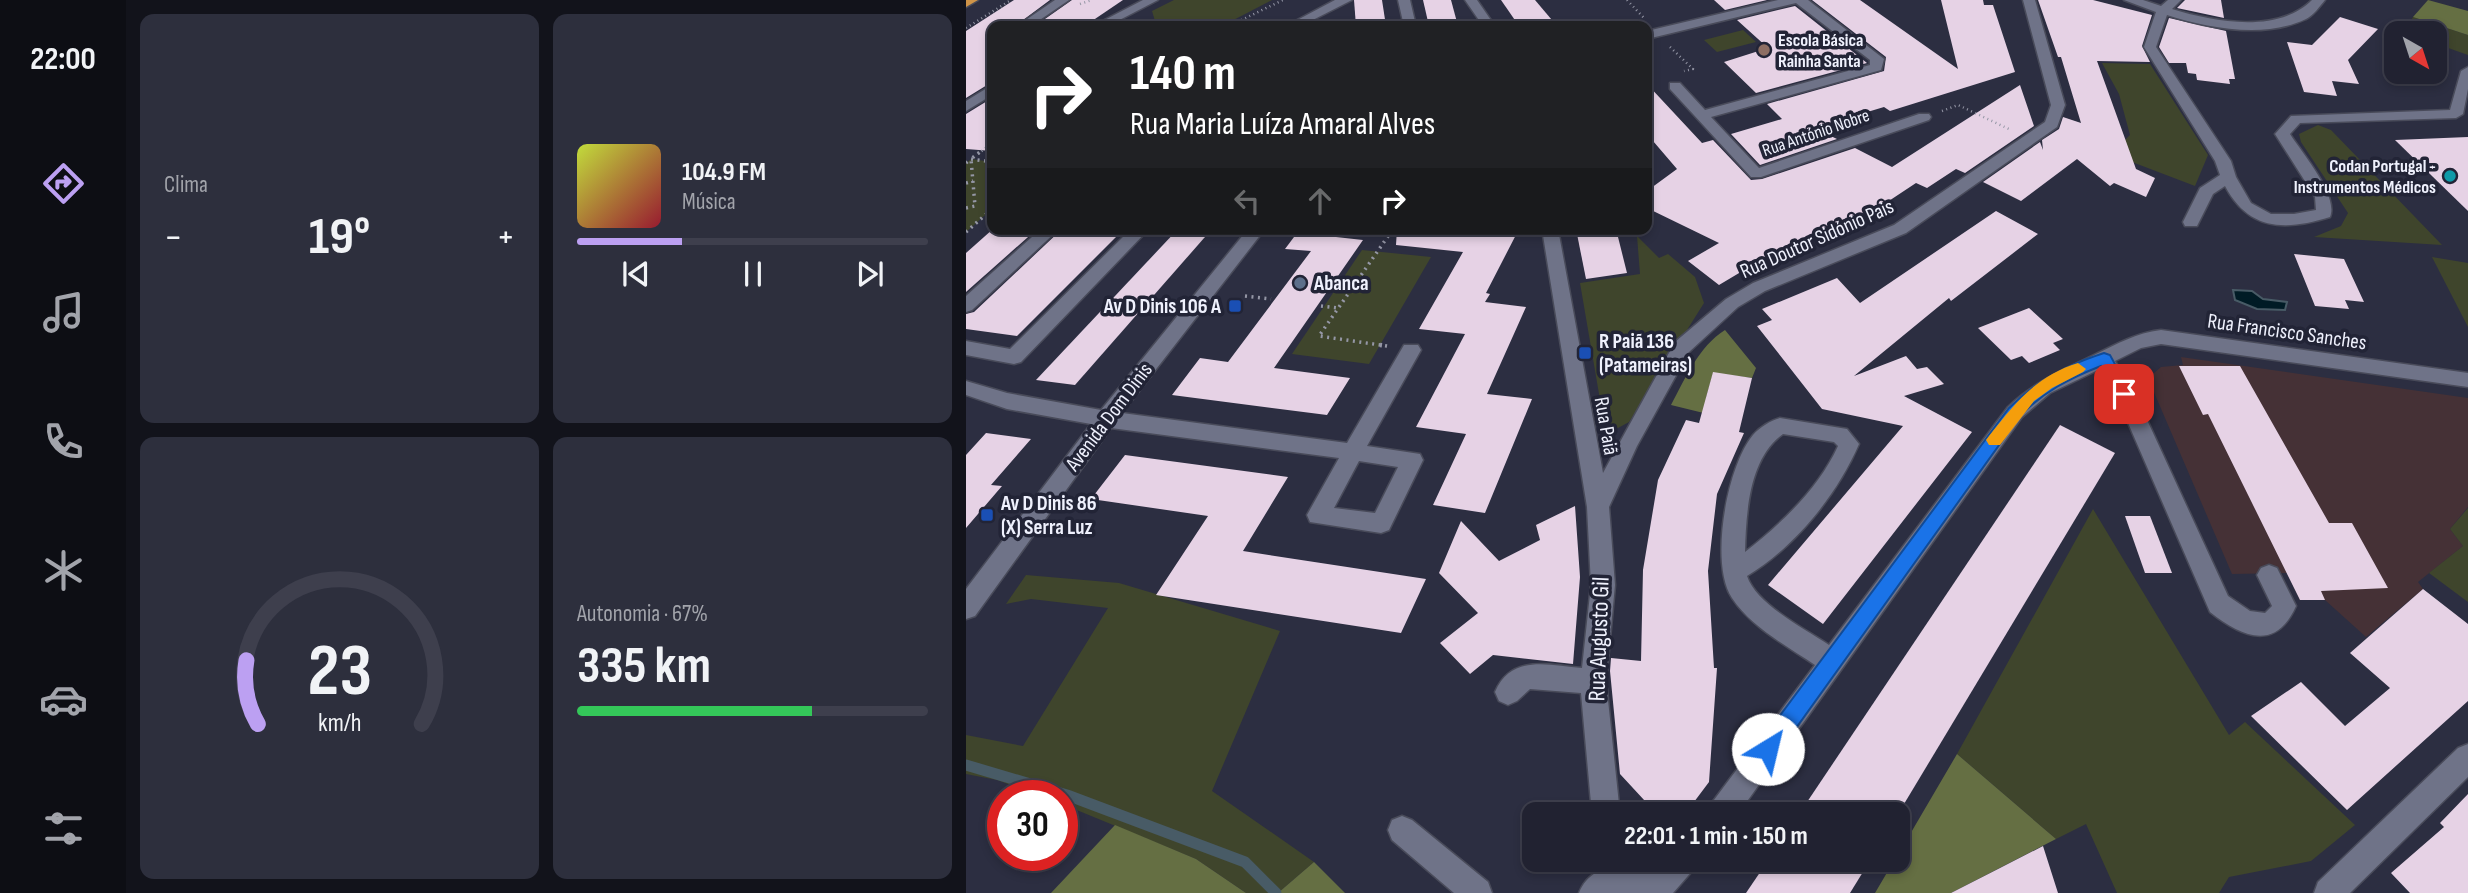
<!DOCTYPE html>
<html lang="pt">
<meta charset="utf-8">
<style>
:root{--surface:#212231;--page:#2d2f3d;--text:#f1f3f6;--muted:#a2a4ab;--line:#3e3f4d;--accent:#bca0f2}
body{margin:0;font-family:"Sofia Sans Condensed",sans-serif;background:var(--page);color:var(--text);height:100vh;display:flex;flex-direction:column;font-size:26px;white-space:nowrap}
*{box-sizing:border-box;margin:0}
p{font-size:23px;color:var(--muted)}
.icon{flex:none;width:38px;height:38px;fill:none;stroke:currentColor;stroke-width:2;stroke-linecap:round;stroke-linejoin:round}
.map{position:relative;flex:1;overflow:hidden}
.panel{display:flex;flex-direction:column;gap:14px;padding:14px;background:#12131b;width:840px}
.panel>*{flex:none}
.guide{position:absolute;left:21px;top:21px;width:665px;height:214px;border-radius:14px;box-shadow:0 4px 10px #0003,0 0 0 2px var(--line);background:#202124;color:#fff;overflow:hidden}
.needle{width:46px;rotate:141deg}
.controls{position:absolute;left:1418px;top:21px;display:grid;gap:14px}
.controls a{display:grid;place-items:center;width:63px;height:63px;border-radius:14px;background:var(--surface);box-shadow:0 4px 10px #0003,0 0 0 2px var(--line);font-size:35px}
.speed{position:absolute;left:21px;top:780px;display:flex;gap:14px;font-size:35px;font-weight:700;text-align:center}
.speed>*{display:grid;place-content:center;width:91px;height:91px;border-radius:50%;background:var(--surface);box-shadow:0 4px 10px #0003,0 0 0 2px var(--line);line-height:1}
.speed .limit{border:10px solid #d22;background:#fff;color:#111}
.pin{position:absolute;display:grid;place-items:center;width:60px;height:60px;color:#fff;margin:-30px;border-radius:14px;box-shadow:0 4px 10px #0006}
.me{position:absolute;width:77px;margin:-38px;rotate:36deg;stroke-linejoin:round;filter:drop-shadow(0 0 5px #0008)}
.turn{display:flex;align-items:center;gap:24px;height:147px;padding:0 28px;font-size:32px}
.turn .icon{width:91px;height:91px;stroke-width:2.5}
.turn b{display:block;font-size:49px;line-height:60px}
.lanes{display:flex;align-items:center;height:66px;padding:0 28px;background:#0003;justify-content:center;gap:35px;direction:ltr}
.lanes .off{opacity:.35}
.big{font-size:52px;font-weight:700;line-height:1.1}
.panel .card{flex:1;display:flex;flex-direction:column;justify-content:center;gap:10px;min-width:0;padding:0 24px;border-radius:14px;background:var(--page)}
.panel .dial{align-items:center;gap:0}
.dial svg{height:182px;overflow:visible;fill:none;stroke:var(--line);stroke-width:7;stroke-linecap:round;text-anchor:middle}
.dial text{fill:var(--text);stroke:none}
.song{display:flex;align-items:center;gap:21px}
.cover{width:84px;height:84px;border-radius:10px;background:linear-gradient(135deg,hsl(70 70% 55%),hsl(350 70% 35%))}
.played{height:7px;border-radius:4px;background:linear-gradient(90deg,var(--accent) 30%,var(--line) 30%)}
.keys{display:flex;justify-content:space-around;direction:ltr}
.heat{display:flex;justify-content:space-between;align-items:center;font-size:38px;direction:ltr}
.charge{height:10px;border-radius:5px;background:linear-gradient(90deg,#34c759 67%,var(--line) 0)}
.panel .tiles{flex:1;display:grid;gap:14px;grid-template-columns:repeat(2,1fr)}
.trip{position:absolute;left:556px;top:802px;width:388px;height:70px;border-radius:14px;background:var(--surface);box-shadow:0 4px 10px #0003,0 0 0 2px var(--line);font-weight:700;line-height:70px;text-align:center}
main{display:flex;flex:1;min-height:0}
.dock{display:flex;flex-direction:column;width:126px;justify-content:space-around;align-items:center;background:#0d0e14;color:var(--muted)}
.dock .icon{width:49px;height:49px}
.dock .selected{color:var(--accent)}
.dock b{font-size:32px;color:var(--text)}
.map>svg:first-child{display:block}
.medical{fill:#453136}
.green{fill:#3f452c}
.forest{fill:#656f43}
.water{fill:#001b25;stroke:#485b66;stroke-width:2}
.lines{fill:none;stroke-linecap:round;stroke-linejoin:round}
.stream{stroke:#485b66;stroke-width:11}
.building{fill:#e6d2e5}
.minor-casing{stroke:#494b5a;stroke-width:3}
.highway-casing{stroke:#494b5a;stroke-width:3}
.path-far2{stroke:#9597a6;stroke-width:2.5;stroke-dasharray:1 3.5;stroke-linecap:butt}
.path-far1{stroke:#9597a6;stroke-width:3.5;stroke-dasharray:2 4.5;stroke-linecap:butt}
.path{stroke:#9597a6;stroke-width:4.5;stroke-dasharray:2 5;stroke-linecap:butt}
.minor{fill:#6f7388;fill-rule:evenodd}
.highway{fill:#cf9448;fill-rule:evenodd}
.route{fill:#1a73e8;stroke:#114b97;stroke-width:2}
.slow{fill:#f59e0b}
.education-dot{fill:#8d6e63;stroke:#222436;stroke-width:2.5}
.culture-dot{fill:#0f9aa8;stroke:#222436;stroke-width:2.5}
.service-dot{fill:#5c6f8a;stroke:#222436;stroke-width:2.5}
.transit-dot{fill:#1a4fb4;stroke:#222436;stroke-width:2.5}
.labels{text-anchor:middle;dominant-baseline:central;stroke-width:7;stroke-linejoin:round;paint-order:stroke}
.far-poi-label{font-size:18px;font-weight:bold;fill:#eff1fd;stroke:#222436;text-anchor:start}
.far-street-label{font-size:18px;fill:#eff1fd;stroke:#222436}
.street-label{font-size:21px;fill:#eff1fd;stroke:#222436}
.poi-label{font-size:21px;font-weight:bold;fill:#eff1fd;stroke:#222436;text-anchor:start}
.near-street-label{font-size:24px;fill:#eff1fd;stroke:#222436}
</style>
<main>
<nav class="dock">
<b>22:00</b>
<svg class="icon selected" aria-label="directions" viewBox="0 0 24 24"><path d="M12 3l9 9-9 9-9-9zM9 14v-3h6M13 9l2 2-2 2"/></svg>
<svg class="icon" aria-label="music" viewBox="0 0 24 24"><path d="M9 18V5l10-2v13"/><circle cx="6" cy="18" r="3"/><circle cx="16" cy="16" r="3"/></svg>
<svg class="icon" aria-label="phone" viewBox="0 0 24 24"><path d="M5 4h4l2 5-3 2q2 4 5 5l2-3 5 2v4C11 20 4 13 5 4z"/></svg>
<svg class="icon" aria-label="climate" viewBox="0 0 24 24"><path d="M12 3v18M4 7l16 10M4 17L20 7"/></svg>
<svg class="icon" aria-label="car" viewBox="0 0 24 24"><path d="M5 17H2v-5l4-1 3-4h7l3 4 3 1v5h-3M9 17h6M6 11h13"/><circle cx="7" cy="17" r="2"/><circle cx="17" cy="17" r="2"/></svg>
<svg class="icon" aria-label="filters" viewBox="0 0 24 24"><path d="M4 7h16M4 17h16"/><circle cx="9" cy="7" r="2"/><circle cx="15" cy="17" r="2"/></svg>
</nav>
<section class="panel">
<div class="tiles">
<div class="card"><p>Clima</p>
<div class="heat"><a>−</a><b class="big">19°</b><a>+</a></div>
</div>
<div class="card">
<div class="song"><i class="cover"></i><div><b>104.9 FM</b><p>Música</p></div></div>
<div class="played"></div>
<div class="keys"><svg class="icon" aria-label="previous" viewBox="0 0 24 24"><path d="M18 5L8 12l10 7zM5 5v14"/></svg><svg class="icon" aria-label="pause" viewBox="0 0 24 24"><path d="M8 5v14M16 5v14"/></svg><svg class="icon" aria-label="next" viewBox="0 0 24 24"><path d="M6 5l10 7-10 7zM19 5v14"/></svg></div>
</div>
<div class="card dial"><svg viewBox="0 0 100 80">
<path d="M14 69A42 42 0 1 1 86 69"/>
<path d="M14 69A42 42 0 0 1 9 41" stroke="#bca0f2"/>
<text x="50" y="56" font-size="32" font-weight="700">23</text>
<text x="50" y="72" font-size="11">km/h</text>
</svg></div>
<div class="card"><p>Autonomia · 67%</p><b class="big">335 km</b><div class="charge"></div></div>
</div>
</section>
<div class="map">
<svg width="1502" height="893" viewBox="0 0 1502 893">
<rect width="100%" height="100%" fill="#2c2e41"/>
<path class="medical" d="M1215 357 1502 398V507L1484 529 1497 546 1452 582 1457 589 1400 637 1359 600H1334L1321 573 1266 574 1184 383 1187 374 1195 367 1217 365Z"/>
<g class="green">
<path d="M208 0H306L256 26 189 21 186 11Z"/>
<path d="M1447 17 1502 35V55L1468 43V33H1438Z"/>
<path d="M777 30 790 42 751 52 738 40Z"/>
<path d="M1136 63 1184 64 1242 155 1229 186 1145 154 1164 135 1153 94Z"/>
<path d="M1352 125 1365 130 1476 245 1348 237 1375 226 1382 213 1335 142 1333 134Z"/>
<path d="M5 159 26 162V209L0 232V163Z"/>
<path d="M671 236 693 258 702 254 729 277 738 303 663 422 652 428 638 423 614 283 674 274Z"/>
<path d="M396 250 465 257 403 364 326 354Z"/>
<path d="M1466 257 1502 263V327Z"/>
<path d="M1502 508V602L1463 573 1497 546 1484 529Z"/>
<path d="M1127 509 1263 735 1279 722 1389 825 1345 861 1263 877 1253 893H1151L1120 824 1090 839 991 754Z"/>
<path d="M60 575 153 583 314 631 246 791 348 862 312 893H280L230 859 96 804V796H75L31 780 0 774V735L57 746 142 608 65 599 40 604Z"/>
</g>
<g class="forest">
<path d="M1462 0 1502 11V35L1447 17Z"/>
<path d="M759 330 790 368 786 378 747 373 740 398 762 419 705 405C719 379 733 346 759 330Z"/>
<path d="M991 754 1090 839 985 893H909L929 859H933V853Z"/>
<path d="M149 825 230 859 280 893H85Z"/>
<path d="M348 862 379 893H312Z"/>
</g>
<path class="water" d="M1267 290 1286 291 1297 299 1321 302 1319 310 1291 309 1269 300Z"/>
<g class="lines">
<path class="stream" d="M0 765 101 795 279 862 310 893"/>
</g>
<g class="building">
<path d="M48 0H84L49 26H26V82L0 98V31Z"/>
<path d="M106 0H157L123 23 111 26H69Z"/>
<path d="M388 0H416L420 26H390Z"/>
<path d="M457 0H485L492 26H463Z"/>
<path d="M535 0H569L591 26H553Z"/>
<path d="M748 0H801L759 10Z"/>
<path d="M846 0H894L992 69 975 0H1017L1018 5H1027L1049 72 924 111 918 107 848 128 871 139 794 165 765 134 816 119 801 104 918 71 920 57Z"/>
<path d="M1072 0H1127L1186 15 1176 46 1184 62 1131 61 1170 169 1189 178 1180 197 1148 183 1144 186 1111 159 1055 201 1017 182 1074 142 1077 150 1076 140 1093 129 1097 117 1115 123 1095 57H1092Z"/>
<path d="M1219 0H1255L1258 18 1211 8Z"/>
<path d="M829 6 901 63 790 93 758 62 802 48 771 20Z"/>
<path d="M1374 17 1412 29 1382 60 1393 84 1366 81 1371 96 1338 92 1321 42 1346 45Z"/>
<path d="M1203 18 1260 31 1269 79H1263L1264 84 1231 80 1230 74 1222 73 1220 63H1203L1193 47Z"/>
<path d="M681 84 736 143 747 140 785 180 796 179 889 148 926 167 1054 85 1068 126 999 173 990 169 961 188 950 183 879 230 868 223 805 254 753 285 722 261 753 243 681 208V191L711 169 681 134Z"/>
<path d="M26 98V151L0 149V114Z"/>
<path d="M1502 137V211L1429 140Z"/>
<path d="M1030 211 1072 234 985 301 983 298 888 376 940 356 951 369 961 367 978 384 938 396 1006 432 857 624 802 585 937 426 856 409 791 326 806 320 796 309 871 278 894 303Z"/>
<path d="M27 229H71L0 292V253Z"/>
<path d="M96 229H158L51 336 0 329V314L8 312Z"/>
<path d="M212 229H246L109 385 70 380Z"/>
<path d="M334 229H376L370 237 397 240 308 368 384 378 361 415 206 395 234 358 262 362 345 251 319 249Z"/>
<path d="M431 229H553L520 293 524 294 519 302 560 307 521 394 566 399 519 513 467 505 500 434 450 427 499 334 453 329 497 252 430 245Z"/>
<path d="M610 229H650L661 273 620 279Z"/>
<path d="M1328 254 1378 259 1398 302 1379 300 1383 309 1349 306Z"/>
<path d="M1063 308 1097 339 1087 343 1094 350 1063 363 1056 356 1045 360 1012 328Z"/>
<path d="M1213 366H1274L1363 523H1386L1422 588 1355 591 1359 600H1334L1242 414 1237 415Z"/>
<path d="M747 372 786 378 773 432 778 433 751 494 742 571 748 668H751L743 782 719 814H691L654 774 644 671 645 658 675 661 677 570 692 480 720 420 733 423Z"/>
<path d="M1094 425 1149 453 932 814H833Z"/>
<path d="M20 433 65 439 25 485 36 486 0 528V455Z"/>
<path d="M159 455 322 477 277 551 460 579 435 633 190 595 242 516 125 499Z"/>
<path d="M609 506 614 577 607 664 527 655 504 674 474 643 512 613 473 573 495 521 533 561 574 540 570 525Z"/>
<path d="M1159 516H1184L1206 573H1179Z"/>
<path d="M1457 589 1502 624V701L1381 810 1285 716 1335 682 1379 726 1424 688 1384 653Z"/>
<path d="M1502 794V893H1444L1425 873 1478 827 1474 823Z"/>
<path d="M1077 846 1092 893H985L1034 868Z"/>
<path d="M803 859H905L884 893H780Z"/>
</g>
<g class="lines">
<defs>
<g id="minor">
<path d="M89 0H103L65 26H51Z"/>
<path d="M177 0H192L142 26H127Z"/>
<path d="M369 0H386L335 26H320Z"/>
<path d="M432 0H444L450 26H438Z"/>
<path d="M499 0H511L529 26H517Z"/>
<path d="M812 0H842L918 59 915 70 745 117 793 168 953 114H963L965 117 963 120 795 177H785L704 89V83H714L739 110 904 65V60L830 3 681 39V31Z"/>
<path d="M1057 0H1069L1099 105 1091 127 940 233 799 291 772 307 723 352 671 446 643 507 649 585 640 681 654 814H626L615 693 564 689 551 701 542 705 533 701 529 692C545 654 582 665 616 668L625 585 621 507 576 229H592L637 473 709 342 760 299 787 283 928 225 1079 122 1085 105Z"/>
<path d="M1158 0H1177L1195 6 1202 0H1215L1206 9C1248 22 1312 34 1346 0H1359C1354 6 1347 16 1340 19 1298 39 1242 28 1201 15L1190 47 1265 161 1270 177 1285 203 1305 214H1328L1350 210 1349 197 1309 134 1325 116 1484 110 1495 71 1502 67V89L1497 114 1490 118 1334 123 1324 134C1336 153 1373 196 1364 217 1319 231 1283 231 1259 186L1247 194 1231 226H1219L1217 222 1234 188 1254 175 1249 161 1178 47 1190 12Z"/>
<path d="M26 85V95L0 111V101Z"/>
<path d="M75 229H93L6 310 0 312V296Z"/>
<path d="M165 229H183L55 362 48 364 0 355V341L44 349Z"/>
<path d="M282 229H299L156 413 381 443 438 345H452L455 350 401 446 454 454 457 460 423 530 415 533 344 522 341 515 373 458 145 428 9 616 0 619V589L125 424 41 409 0 395V381L41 393 135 410ZM393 461 432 467 409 513 368 508Z"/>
<path d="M1195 330 1502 373V387L1195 344 1175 348 1149 361 1176 409 1262 596 1284 611 1299 613 1306 606 1291 575 1295 568 1303 565 1311 568 1330 606C1310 651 1277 638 1244 612L1156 409 1134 369 1084 393 1056 417 772 814H741L745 804 849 665C821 646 785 627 766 598 743 564 761 466 787 435 794 427 804 421 814 418L881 429 893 444C871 495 829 547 781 576 790 604 839 629 863 645L1042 407C1068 382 1098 370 1130 354 1151 344 1170 333 1195 330ZM817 434 868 442 872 446C853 488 815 524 779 552 780 513 783 458 817 434Z"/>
<path d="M1502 744V777L1384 893H1348L1352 882 1492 748Z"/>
<path d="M436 816 446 820 522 882 526 893H488L426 840 422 830 426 820Z"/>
<path d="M698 859H733L728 869 707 893H613C625 863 659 862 685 874Z"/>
</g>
<path id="highway" d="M0 0H12L0 7Z"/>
</defs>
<use href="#minor" class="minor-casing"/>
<use href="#highway" class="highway-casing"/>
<g class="path-far2">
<path d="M661 0 679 19"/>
<path d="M114 4 126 0"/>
<path d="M178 25 198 26"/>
<path d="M263 26 317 0"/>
<path d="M0 28 45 0"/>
<path d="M704 47 727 69 718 71"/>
<path d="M976 111 992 105 1045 130"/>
<path d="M12 154 26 143"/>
</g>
<g class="path-far1">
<path d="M0 163 5 159 26 162"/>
<path d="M0 183 7 181"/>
<path d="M0 208 9 206 5 159 14 152"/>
<path d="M0 232 26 209"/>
<path d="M279 296 305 299"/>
<path d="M355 306 372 308"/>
<path d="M421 346 353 336 427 229"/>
</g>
<path class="path" d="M414 345 421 346"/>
<use href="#minor" class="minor"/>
<use href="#highway" class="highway"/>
</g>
<path class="route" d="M1138 353 1144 355 1163 390 1166 394 1163 398H1153L1135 366C1104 378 1077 392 1054 416L810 756 802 759 795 756 792 749 795 741 1043 408C1069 382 1103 364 1138 353Z"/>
<path class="slow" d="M1112 363 1120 369 1117 372 1086 388 1068 401 1034 445H1023L1020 440 1023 436C1049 403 1070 376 1112 363Z"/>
<circle class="education-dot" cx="798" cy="50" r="7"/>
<circle class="culture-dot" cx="1484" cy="176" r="7"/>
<circle class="service-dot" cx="334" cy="283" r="7"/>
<g class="transit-dot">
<rect x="262" y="299" width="14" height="14" rx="3.5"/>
<rect x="612" y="346" width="14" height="14" rx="3.5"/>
<rect x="14" y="508" width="14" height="14" rx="3.5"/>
</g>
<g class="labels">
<g class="far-poi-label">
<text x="812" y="40">Escola Básica<tspan x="812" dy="21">Rainha Santa</tspan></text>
<text x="1470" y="166" text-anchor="end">Codan Portugal -<tspan x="1470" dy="21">Instrumentos Médicos</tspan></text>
</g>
<g class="far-street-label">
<text transform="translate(850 133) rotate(-19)">Rua António Nobre</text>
</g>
<g class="street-label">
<text transform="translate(851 239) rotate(-24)">Rua Doutor Sidónio Pais</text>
<text transform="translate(1321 332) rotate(8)">Rua Francisco Sanches</text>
<text transform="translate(143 417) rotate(-53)">Avenida Dom Dinis</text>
<text transform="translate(640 426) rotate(80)">Rua Paiã</text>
</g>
<g class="poi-label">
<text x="348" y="283">Abanca</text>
<text x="255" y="306" text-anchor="end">Av D Dinis 106 A</text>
<text x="633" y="341">R Paiã 136<tspan x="633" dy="24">(Patameiras)</tspan></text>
<text x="35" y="503">Av D Dinis 86<tspan x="35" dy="24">(X) Serra Luz</tspan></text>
</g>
<g class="near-street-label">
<text transform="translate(633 639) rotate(-88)">Rua Augusto Gil</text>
</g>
</g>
</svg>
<div class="controls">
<a><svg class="needle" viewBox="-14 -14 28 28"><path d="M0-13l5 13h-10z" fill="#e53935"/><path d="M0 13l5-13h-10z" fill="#a2a4ab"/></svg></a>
</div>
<div class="speed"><div class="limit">30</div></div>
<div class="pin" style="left:1158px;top:394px;background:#d93025"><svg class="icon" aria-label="arrive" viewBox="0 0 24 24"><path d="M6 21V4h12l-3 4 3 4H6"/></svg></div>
<svg class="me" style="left:802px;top:749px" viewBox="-20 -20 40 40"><circle r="19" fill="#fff"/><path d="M0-13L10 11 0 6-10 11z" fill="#1a73e8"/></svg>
<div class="trip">22:01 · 1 min · 150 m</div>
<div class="guide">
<div class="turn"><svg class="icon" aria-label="right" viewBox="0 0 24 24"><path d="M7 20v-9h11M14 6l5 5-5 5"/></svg><div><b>140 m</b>Rua Maria Luíza Amaral Alves</div></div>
<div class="lanes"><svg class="icon off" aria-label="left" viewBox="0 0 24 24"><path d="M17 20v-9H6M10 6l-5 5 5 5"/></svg><svg class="icon off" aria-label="ahead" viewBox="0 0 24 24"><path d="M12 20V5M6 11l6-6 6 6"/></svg><svg class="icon" aria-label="right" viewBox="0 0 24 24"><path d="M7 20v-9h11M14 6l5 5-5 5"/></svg></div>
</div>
</div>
</main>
